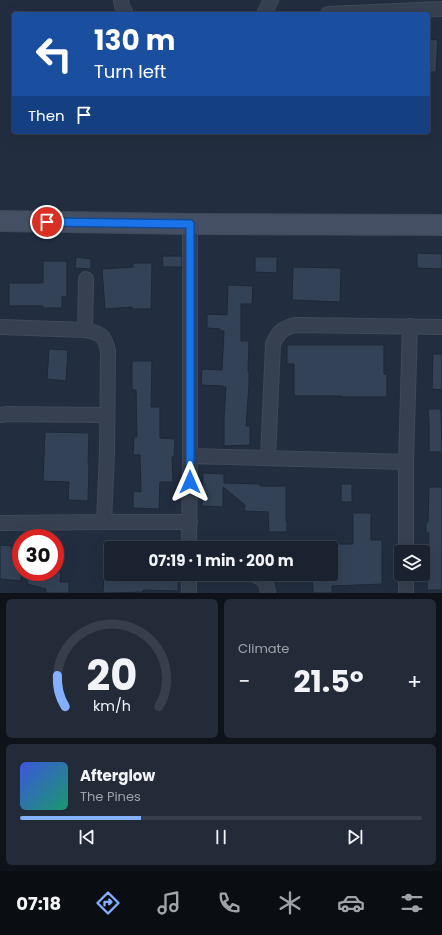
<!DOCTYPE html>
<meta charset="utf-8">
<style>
:root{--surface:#1a2230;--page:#232a38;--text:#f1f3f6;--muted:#9fa4ab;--line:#383f4c;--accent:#83b0ff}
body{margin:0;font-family:Poppins,sans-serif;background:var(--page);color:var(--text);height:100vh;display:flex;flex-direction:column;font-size:15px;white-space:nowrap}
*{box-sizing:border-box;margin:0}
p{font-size:13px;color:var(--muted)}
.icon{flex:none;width:22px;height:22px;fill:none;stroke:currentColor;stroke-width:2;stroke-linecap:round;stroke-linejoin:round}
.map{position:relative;height:593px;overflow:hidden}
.sheet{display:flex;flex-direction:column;gap:6px;padding:6px;background:#0e131a;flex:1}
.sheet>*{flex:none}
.banner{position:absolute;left:12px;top:12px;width:418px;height:122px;border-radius:4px;box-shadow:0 4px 16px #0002,0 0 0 1px var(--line);background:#1a4fa0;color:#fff;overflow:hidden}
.fabs{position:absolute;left:394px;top:545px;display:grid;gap:8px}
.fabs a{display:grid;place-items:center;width:36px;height:36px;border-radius:4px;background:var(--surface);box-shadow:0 4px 16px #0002,0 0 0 1px var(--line);font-size:20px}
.speed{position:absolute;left:12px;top:529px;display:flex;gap:8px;font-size:20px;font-weight:700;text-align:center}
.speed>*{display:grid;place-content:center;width:52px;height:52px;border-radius:50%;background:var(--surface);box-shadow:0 4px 16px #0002,0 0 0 1px var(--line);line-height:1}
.speed .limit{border:6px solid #d22;background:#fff;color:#111}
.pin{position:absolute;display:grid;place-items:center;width:34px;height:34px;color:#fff;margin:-17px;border:2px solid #fff;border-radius:50%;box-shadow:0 1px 4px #0007}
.me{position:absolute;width:44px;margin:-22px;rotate:0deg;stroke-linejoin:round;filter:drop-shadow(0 0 3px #0008)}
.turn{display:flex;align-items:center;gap:14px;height:84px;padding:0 16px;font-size:18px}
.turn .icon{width:52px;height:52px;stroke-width:2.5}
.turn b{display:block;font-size:28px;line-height:34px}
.then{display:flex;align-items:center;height:38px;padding:0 16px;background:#0003;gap:8px;font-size:15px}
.big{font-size:30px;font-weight:700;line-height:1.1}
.sheet .tile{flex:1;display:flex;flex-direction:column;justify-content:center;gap:6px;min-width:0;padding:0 14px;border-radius:6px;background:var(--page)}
.sheet .dial{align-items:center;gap:0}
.dial svg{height:104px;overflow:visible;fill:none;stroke:var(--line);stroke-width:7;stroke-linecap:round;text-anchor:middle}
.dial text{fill:var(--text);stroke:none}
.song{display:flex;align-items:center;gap:12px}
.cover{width:48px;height:48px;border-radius:6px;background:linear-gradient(135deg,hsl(230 70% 55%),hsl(160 70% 35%))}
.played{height:4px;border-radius:2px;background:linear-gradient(90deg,var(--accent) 30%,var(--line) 30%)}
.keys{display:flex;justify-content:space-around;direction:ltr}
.heat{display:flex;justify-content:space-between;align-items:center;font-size:22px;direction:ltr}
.sheet .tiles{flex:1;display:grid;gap:6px;grid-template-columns:1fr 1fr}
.tile:last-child{grid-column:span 2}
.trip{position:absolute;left:104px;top:541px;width:234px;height:40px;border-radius:4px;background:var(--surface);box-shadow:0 4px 16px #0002,0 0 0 1px var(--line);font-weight:700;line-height:40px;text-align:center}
.menu{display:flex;height:64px;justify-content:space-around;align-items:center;background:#0a0e13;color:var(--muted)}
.menu .icon{width:28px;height:28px}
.menu .selected{color:var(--accent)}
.menu b{font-size:18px;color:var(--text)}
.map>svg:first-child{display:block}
.building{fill:#344257;stroke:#1d2737}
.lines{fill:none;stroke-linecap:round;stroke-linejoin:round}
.street-casing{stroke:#404959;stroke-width:16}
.secondary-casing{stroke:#404959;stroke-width:22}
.street{stroke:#364050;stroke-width:14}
.secondary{stroke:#444f63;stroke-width:20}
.route-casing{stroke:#114b97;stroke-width:10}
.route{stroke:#1a73e8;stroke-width:7}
</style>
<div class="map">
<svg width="442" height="593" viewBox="0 0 442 593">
<rect width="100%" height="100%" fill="#222e40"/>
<g class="building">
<path d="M428 39 438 40 436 72H428Z"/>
<path d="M417 253 442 254V269L417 268Z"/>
<path d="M162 256H182V267H163Z"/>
<path d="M76 257 91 259V269L75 268Z"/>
<path d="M255 257H277V273L255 272Z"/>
<path d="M43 261H67V296L62 297V308H43V306H9V283H43Z"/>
<path d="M133 263H152L151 309H132V307L105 309 102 269 133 267Z"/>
<path d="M293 267 341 268 340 302 292 300Z"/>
<path d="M228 285 253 286 252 304H241V341H249L248 371H249V384L246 426H250V445L224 446V418L226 387H223V386L201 385 202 369 222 370 224 331H220V329L207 328V314L227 315Z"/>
<path d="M287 345H384V374H387V397H342V396H294V364H287Z"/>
<path d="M49 349 68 350 66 381 47 379Z"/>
<path d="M433 354H442V390L432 389Z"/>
<path d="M132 361H152L151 407H160V438L175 439 174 457H172L173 482H160L159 509 133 508V491L141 492 140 455H133L134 437H137L136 390H132Z"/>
<path d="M428 409H441L442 452H429V421Z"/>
<path d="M45 432 89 433 88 463H89L88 501 68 500 69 482 43 481Z"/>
<path d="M203 473 224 474V483L260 484V486H286V521H287V532H269L268 512 244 511 245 505 223 487V507L202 506Z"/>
<rect x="341" y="484" width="11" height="18"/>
<path d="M429 487H442V590H427L429 533H426V522H428Z"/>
<path d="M353 513H371V540H382V584L332 586V593H313L312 574H335L336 544H353Z"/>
<path d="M0 545 12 546 11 549 21 548V581L0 579Z"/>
<path d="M28 572H61L60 582H69V593H46V589L27 584Z"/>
<path d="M104 574H178V591L143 590V592L103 593Z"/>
</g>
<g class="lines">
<defs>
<g id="street">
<path d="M121 0 122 6 126 14"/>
<path d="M264 14 271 0"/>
<path d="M328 14 442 9"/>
<path d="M0 327 85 330C100 333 105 335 108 351L107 454 104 522 0 523"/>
<path d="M85 330 86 279"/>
<path d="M0 415 7 414 107 415"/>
<path d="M190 456C262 458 334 460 406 462"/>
<path d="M268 458 273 344C278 333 282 328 295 325L442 327"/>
<path d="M104 522H190"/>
<path d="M189 548 190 456V224"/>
<path d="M406 552V462L410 326"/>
<path d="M252 574C263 577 267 582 268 593"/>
<path d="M189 593V574"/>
<path d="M406 593V574"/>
</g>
<path id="secondary" d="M0 221 190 224 442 225"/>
</defs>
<use href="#street" class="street-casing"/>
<use href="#secondary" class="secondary-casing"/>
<use href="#street" class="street"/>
<use href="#secondary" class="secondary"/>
</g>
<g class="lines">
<defs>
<path id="route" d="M47 222 190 224V482"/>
</defs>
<use href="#route" class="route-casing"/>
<use href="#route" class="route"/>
</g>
</svg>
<div class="fabs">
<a><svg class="icon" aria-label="layers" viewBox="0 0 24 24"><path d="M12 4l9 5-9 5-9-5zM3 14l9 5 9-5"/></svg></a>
</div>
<div class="speed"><div class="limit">30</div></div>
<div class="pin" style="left:47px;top:222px;background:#d93025"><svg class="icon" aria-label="arrive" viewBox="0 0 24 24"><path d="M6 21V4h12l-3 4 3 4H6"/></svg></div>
<svg class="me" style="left:190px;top:482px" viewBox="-20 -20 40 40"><path d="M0-17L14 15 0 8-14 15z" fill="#1a73e8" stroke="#fff" stroke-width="4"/></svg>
<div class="trip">07:19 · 1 min · 200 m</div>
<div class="banner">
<div class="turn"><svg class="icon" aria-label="left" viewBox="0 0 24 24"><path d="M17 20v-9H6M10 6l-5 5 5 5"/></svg><div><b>130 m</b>Turn left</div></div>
<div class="then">Then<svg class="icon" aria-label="arrive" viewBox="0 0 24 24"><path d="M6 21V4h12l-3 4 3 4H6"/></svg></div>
</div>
</div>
<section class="sheet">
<div class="tiles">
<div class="tile dial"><svg viewBox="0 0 100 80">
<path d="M14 69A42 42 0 1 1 86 69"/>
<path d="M14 69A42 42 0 0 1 8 45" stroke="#83b0ff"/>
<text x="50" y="56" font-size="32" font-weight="700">20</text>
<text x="50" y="72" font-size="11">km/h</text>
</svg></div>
<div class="tile"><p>Climate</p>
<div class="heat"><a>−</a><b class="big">21.5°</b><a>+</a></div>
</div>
<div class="tile">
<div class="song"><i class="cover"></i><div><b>Afterglow</b><p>The Pines</p></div></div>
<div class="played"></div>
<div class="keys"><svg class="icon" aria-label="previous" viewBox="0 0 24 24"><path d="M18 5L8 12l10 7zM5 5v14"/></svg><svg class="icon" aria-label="pause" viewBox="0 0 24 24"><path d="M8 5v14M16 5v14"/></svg><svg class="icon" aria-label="next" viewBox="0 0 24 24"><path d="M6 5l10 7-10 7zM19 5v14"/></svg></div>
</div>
</div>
</section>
<nav class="menu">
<b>07:18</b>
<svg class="icon selected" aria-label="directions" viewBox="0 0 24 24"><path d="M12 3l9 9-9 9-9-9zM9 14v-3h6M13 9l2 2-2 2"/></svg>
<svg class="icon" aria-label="music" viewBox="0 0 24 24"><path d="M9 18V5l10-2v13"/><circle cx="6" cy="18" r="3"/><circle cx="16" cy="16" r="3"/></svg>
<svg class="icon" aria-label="phone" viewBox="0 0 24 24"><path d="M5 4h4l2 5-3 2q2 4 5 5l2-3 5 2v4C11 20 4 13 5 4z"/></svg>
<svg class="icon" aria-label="climate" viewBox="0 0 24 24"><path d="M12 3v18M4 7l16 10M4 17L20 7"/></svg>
<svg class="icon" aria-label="car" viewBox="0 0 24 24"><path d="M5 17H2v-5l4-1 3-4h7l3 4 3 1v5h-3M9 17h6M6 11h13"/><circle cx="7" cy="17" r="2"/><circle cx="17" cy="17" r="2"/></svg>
<svg class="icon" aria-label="filters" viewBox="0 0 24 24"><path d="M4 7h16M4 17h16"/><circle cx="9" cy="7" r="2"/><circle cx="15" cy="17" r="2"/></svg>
</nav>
